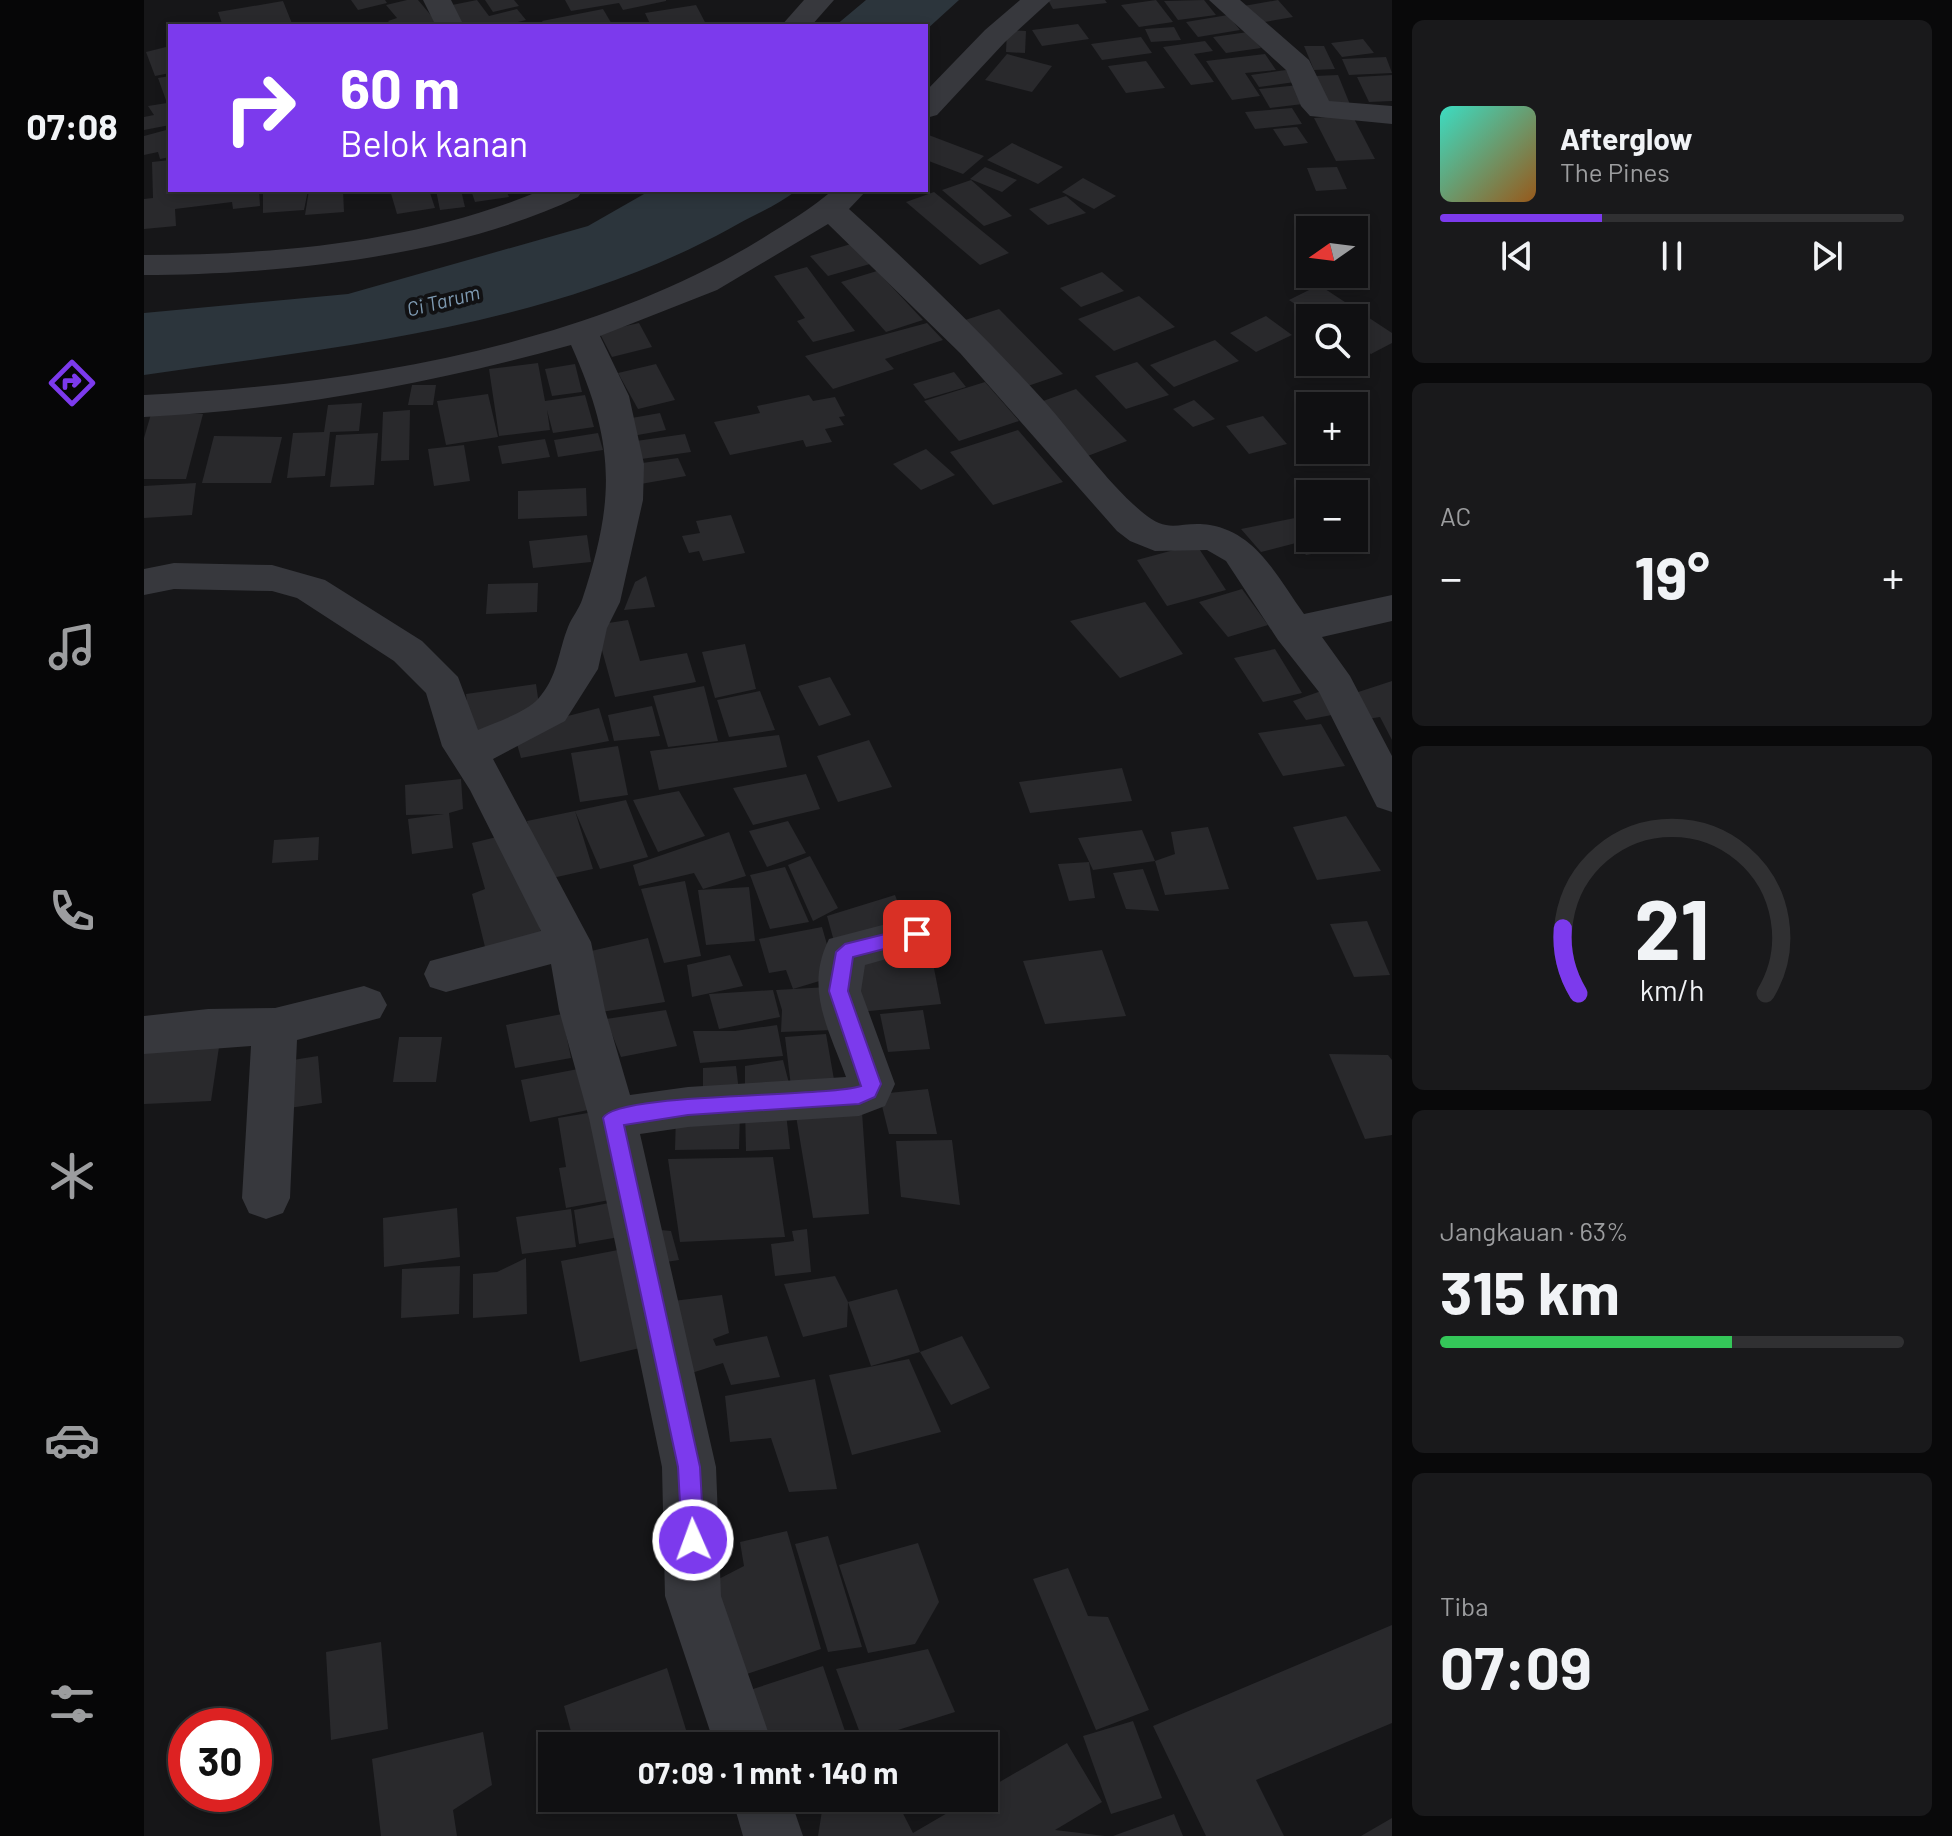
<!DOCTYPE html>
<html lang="id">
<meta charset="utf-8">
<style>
:root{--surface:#101012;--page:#19191b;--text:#f1f3f6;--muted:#9c9d9f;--line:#303032;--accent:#7c3aed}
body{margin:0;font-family:Barlow,sans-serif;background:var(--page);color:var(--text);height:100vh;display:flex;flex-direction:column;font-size:30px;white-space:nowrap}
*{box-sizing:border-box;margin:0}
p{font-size:26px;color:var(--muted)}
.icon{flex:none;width:44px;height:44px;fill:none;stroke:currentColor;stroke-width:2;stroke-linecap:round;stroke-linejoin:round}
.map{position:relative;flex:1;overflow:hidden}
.panel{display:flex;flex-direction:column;gap:20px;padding:20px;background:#09090a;width:560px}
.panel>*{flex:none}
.hud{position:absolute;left:24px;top:24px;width:760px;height:168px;border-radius:0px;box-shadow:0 4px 12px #0003,0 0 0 2px var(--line);background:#7c3aed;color:#fff;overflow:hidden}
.needle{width:52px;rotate:256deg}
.tools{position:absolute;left:1152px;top:216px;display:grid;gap:16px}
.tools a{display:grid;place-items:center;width:72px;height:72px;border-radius:0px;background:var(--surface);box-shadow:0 4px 12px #0003,0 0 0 2px var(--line);font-size:40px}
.speed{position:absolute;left:24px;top:1708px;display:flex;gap:16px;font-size:40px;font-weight:700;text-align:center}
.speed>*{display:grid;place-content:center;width:104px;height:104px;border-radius:50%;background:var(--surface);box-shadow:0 4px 12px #0003,0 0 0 2px var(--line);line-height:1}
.speed .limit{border:12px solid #d22;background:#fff;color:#111}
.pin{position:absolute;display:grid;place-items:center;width:68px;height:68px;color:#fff;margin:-34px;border-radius:16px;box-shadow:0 4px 12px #0006}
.me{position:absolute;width:88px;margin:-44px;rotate:358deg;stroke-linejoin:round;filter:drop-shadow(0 0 6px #0008)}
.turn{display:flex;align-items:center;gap:28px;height:168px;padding:0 40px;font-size:36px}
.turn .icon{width:104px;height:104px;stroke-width:2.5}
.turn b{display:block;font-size:56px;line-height:68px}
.big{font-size:60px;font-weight:700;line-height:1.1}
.panel .tile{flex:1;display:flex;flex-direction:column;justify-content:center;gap:12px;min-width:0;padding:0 28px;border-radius:12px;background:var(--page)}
.panel .dial{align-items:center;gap:0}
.dial svg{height:208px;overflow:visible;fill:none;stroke:var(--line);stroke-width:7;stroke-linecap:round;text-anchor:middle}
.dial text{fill:var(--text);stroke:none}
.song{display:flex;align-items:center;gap:24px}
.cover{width:96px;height:96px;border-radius:12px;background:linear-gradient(135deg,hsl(170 70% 55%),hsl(30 70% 35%))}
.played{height:8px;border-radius:4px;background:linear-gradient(90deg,var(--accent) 35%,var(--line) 35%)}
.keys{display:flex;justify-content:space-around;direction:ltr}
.heat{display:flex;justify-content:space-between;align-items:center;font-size:44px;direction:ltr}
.charge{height:12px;border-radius:6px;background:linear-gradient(90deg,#34c759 63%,var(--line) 0)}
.trip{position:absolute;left:394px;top:1732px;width:460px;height:80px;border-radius:0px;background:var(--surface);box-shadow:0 4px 12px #0003,0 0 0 2px var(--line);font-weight:700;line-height:80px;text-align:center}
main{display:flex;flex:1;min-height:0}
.tabs{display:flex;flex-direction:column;width:144px;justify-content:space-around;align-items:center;background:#060607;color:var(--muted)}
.tabs .icon{width:56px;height:56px}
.tabs .current{color:var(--accent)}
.tabs b{font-size:36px;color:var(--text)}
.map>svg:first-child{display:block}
.water{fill:#2c353c}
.building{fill:#29292c}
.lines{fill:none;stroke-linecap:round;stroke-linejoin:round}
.minor{fill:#37383d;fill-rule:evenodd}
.route{fill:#7c3aed;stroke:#51269a;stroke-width:2}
.labels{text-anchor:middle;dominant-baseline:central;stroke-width:8;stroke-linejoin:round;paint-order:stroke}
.far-water-label{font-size:20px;font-style:italic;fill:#7f9bb3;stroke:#111113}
</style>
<main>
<nav class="tabs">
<b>07:08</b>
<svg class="icon current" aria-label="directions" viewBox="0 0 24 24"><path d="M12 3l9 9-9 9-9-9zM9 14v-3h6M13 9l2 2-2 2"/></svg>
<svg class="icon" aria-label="music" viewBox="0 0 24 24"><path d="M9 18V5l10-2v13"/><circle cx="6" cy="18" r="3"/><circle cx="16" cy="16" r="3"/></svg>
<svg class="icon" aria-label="phone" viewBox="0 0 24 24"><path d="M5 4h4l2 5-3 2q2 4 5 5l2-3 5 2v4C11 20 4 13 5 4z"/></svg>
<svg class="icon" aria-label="climate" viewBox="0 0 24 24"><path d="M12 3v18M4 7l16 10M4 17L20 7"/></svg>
<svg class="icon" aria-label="car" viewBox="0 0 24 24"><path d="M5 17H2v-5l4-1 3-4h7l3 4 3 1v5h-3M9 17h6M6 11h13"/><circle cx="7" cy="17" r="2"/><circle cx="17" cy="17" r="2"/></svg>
<svg class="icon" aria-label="filters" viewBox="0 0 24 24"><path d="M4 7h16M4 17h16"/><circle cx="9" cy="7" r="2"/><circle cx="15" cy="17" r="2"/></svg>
</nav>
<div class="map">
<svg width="1248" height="1836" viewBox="0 0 1248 1836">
<rect width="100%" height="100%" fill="#161618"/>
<g class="water">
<path d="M722 0H815L782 30V26H691Z"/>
<path d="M507 190H653C633 206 607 216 585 229 405 327 199 346 0 375V313L204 294 444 226Z"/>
</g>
<g class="building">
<path d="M207 0H241L243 3 214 10Z"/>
<path d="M263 0H274L296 26H249L244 21 253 18 242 5Z"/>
<path d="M333 0 345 16 373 9 382 20 358 26H316L298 7Z"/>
<path d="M341 0H370L375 6 349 12Z"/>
<path d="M421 0H522V1L479 10 475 3 427 11Z"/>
<path d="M904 0H961L963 3 909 9Z"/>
<path d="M1012 0 1029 22 995 27 977 5Z"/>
<path d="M1060 0 1072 15 1034 20 1020 1Z"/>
<path d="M1134 0 1149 17 1109 24 1094 7Z"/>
<path d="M139 1 149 26H79L74 12Z"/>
<path d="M552 5 563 26H507L501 13Z"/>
<path d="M459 9 469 26H401L398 21Z"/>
<path d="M1084 15 1096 30 1054 37 1042 22Z"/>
<path d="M934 24 945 39 898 46 888 30Z"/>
<path d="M1030 27 1037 40 1007 42 1001 29Z"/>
<path d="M863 30 882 31 881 53 862 52Z"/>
<path d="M1104 32 1117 48 1082 53 1069 37Z"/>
<path d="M997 37 1008 53 958 60 947 44Z"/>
<path d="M1219 39 1230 53 1198 57 1187 43Z"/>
<path d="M1061 41 1069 51 1050 54 1070 82 1047 85 1019 47Z"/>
<path d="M26 46V73L11 76 2 52Z"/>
<path d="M1160 46H1180L1191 69 1170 70Z"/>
<path d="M863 54 908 66 888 92 841 80Z"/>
<path d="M1121 54 1132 70 1101 73 1116 96 1088 100 1062 61Z"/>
<path d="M1242 57 1248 73 1205 75 1198 59Z"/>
<path d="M1002 61 1021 88 982 93 964 66Z"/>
<path d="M1142 70 1151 82 1115 87 1107 75Z"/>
<path d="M1194 75 1207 107H1183L1171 76Z"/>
<path d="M1248 75V101L1225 102 1213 77Z"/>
<path d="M26 76V125L0 130V117L10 115 4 106 23 103 14 78Z"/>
<path d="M1155 85 1167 103 1126 108 1115 89Z"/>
<path d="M1148 108 1158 124 1111 129 1101 112Z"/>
<path d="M1208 115 1231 159 1192 161 1170 118Z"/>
<path d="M1153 127 1164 143 1140 146 1129 129Z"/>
<path d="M26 129V157L16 159 14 152 0 155V136Z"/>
<path d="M782 134 840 156 819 174 782 160Z"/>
<path d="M868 143 919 167 894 184 843 160Z"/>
<path d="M26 160V190H115L116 206 89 209 88 202 31 209 32 226 0 229V199L9 198 8 162Z"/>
<path d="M841 167 873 180 858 192 826 179Z"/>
<path d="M1193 167 1203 189 1172 191 1163 168Z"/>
<path d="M939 178 972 196 950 209 918 192Z"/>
<path d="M827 180 868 216 840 226 798 190Z"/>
<path d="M119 190H164L160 210 119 213Z"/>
<path d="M165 190H199L200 212 161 215Z"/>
<path d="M246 190H285L291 208 253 214Z"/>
<path d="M292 190H317L321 207 296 210Z"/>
<path d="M327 190H362L365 197 331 202Z"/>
<path d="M790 192 865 253 836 265 762 202Z"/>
<path d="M922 196 942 213 904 225 885 209Z"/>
<path d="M707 244 726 264 684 276 666 256Z"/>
<path d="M663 267 694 309 711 331 669 342 653 321 661 318 630 276Z"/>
<path d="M733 271 779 320 742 332 697 282Z"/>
<path d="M958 272 980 291 937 307 916 288Z"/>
<path d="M1175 285 1248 333V343L1227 354 1210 343V318H1172L1145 300Z"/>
<path d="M995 296 1031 327 970 351 934 319Z"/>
<path d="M855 309 919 374 875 389 812 323Z"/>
<path d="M1122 316 1148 335 1112 352 1086 333Z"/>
<path d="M495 323 508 347 468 357 455 332Z"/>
<path d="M783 323 799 340 741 359 750 369 689 389 661 356Z"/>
<path d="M1071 340 1095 361 1030 387 1006 365Z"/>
<path d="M993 362 1025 395 982 409 951 376Z"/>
<path d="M394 363 401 401 441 395 450 427 409 433 403 410 406 430 355 436 345 369Z"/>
<path d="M431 364 438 392 408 396 401 369Z"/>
<path d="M512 364 531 400 494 409 474 373Z"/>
<path d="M810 372 822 387 781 399 769 384Z"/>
<path d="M841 382 875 421 815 441 780 401Z"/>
<path d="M268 385H292L289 405H264Z"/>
<path d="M932 389 983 441 941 457 891 404Z"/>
<path d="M344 394 354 437 302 445 293 401Z"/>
<path d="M665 395 669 401 691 397 701 416 695 417 700 425 681 429 688 442 662 447 659 440 586 455 570 422 616 413 613 406Z"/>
<path d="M1050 400 1071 419 1049 427 1029 409Z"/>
<path d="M218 403 215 431 186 432 181 476 143 478 149 433 180 432 184 405Z"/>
<path d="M266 410 265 460 237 461 239 412Z"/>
<path d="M516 413 522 430 488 436 482 419Z"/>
<path d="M7 414H59L42 479H0V438Z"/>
<path d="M1119 416 1143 444 1105 454 1082 426Z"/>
<path d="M874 430 919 482 849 505 806 452Z"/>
<path d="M234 433 230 485 186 487 192 435Z"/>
<path d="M454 433 459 450 414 457 410 440Z"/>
<path d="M541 434 547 452 490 460 485 442Z"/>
<path d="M70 436 138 437 127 483H58Z"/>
<path d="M401 439 406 457 358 464 354 446Z"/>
<path d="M320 445 326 481 290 486 284 449Z"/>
<path d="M782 449 811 475 777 490 749 464Z"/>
<path d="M534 458 542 476 491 485V464Z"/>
<path d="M52 483 48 515 0 518V486Z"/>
<path d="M442 488 443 516 374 519V491Z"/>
<path d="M587 515 601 553 559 561 555 551 545 553 538 536 556 533 552 521Z"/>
<path d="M1166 515V538H1199L1205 547 1162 555 1152 543 1117 552 1097 529Z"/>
<path d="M443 535 447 562 389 568 385 541Z"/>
<path d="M1052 544 1082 590 1023 606 993 560Z"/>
<path d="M502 576 511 607 480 610 491 582Z"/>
<path d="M394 583 393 612 342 614 344 584Z"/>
<path d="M1098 589 1124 625 1084 637 1055 602Z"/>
<path d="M1001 602 1039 654 976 678 926 621Z"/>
<path d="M484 620 496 661 543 653 552 682 471 697 451 625Z"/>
<path d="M601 644 612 689 571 698 558 652Z"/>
<path d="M1131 649 1158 693 1119 702 1090 658Z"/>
<path d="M686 677 707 715 675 726 654 686Z"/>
<path d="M1248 681V740L1236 717 1217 720 1202 696Z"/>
<path d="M392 684 397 719 327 738 322 694Z"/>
<path d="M560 686 574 741 524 747 509 696Z"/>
<path d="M1180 690 1198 713 1162 720 1149 701Z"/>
<path d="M616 691 631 730 585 737 573 700Z"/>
<path d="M508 706 516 736 470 741 464 715Z"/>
<path d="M455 708 465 741 377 758 369 730Z"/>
<path d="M1177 724 1201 766 1139 776 1114 733Z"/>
<path d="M635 735 643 767 515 790 506 751Z"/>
<path d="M725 740 748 787 694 802 673 756Z"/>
<path d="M474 746 484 795 436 802 427 753Z"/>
<path d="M978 768 988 801 886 813 875 782Z"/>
<path d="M662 774 676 809 609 825 589 788Z"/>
<path d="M317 779 319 809 305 813 309 848 268 854 264 819 300 814 262 815 261 785Z"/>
<path d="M535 791 561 836 514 852 489 800Z"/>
<path d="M482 800 504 857 456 869 431 811 449 869 399 880 383 821 431 811Z"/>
<path d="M1202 816 1237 871 1173 880 1149 827Z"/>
<path d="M644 821 662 853 623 867 605 831Z"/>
<path d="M1064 827 1085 889 1021 895 1011 861 1031 854 1027 832Z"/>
<path d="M998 830 1011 861 949 870 934 838Z"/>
<path d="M585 832 602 876 559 889 550 873 495 886 489 865Z"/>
<path d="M365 834 399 938 342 951 328 894 341 889 328 843Z"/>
<path d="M175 837 174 860 128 863 130 840Z"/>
<path d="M666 856 694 908 669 921 644 865Z"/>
<path d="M945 862 951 898 925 901 914 864Z"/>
<path d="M641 867 665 922 626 929 606 875Z"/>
<path d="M999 869 1015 911 982 909 969 873Z"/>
<path d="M541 881 557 956 520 963 497 889Z"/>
<path d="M605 887 611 941 562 945 554 890Z"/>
<path d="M751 895 765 932 693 952 683 916Z"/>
<path d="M1223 921 1246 975 1210 977 1186 924Z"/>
<path d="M678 927 692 976 649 989 642 970 625 973 615 939Z"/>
<path d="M504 938 521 1002 444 1014 434 954Z"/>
<path d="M785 943 797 1004 715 1012 713 955Z"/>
<path d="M958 950 982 1016 901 1024 879 961Z"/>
<path d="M586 955 599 986 548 997 543 965Z"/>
<path d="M684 987 689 1030 637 1032 638 1010 632 990Z"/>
<path d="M629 990 636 1017 575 1029 565 994Z"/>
<path d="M522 1010 533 1046 477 1057 462 1019Z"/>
<path d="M779 1010 786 1049 744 1052 736 1014Z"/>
<path d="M418 1014 427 1058 371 1068 362 1025Z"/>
<path d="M633 1025 639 1056 556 1063 549 1031H591Z"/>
<path d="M682 1034 692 1091 648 1095 601 1097V1066L639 1060 648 1095 641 1037Z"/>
<path d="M255 1037H298L292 1082H249Z"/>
<path d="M75 1047 67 1101 0 1104V1050Z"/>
<path d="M1185 1054 1244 1055 1248 1060V1135L1221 1139Z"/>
<path d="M174 1056 178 1103 139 1109 136 1062Z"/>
<path d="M592 1066 596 1100 559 1099V1068Z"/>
<path d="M434 1069 444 1110 386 1122 377 1080Z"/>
<path d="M784 1089 793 1134H745L735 1094Z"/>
<path d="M641 1104 646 1149 602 1151 601 1108Z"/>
<path d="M456 1111 471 1199 422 1208 415 1168 422 1167 414 1118Z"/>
<path d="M596 1112 595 1149 531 1150 532 1115Z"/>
<path d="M718 1112 725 1214 669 1218 652 1116Z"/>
<path d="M808 1140 816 1205 757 1197 752 1141Z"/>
<path d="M629 1157 641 1237 536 1242 524 1159Z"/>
<path d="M475 1201 481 1236 435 1244 430 1210Z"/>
<path d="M313 1208 316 1257 240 1267 239 1218Z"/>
<path d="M427 1209 432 1247 378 1254 372 1217Z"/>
<path d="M507 1229 527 1231 535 1260 509 1264Z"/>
<path d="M663 1229 667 1272 631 1276 627 1244 650 1241 648 1231Z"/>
<path d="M474 1250 496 1348 436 1362 417 1261Z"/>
<path d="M382 1258 383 1314 329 1318V1274L353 1272Z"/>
<path d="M316 1266 315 1314 257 1318 258 1269Z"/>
<path d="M691 1276 704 1302 703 1327 659 1337 640 1284Z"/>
<path d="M753 1289 776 1352 727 1366 704 1302Z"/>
<path d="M578 1295 585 1333 569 1339 572 1346 623 1336 636 1377 587 1385 579 1363 538 1376 521 1302Z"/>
<path d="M818 1336 846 1388 807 1405 776 1352Z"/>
<path d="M765 1359 797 1432 708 1455 685 1375Z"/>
<path d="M671 1379 693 1489 645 1492 627 1438 586 1442 581 1396Z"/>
<path d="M643 1531 677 1649 594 1677 563 1585 600 1566 596 1542Z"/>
<path d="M684 1536 718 1647 684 1652 651 1544Z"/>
<path d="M774 1543 795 1602 771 1644 724 1653 695 1565Z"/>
<path d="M924 1568 944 1616 964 1617 1005 1710 952 1730 889 1579Z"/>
<path d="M1248 1625V1723L1112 1780 1140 1836H1062L1009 1726Z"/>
<path d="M237 1642 244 1729 187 1740 182 1652Z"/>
<path d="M784 1649 811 1712 719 1741 692 1669Z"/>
<path d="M679 1666 706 1746H625L606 1690Z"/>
<path d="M523 1668 547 1746H431L420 1706Z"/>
<path d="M989 1721 1018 1798 967 1814 939 1736Z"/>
<path d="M339 1732 348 1785 309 1810 313 1836H237L228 1759Z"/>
<path d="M923 1743 958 1802 911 1830 961 1836H674L680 1798H751L769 1833 829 1798H840V1791Z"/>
<path d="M446 1798H476L449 1808Z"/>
<path d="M1030 1814 1039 1836H969Z"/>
<path d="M1248 1818V1836H1217Z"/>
</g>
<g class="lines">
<g class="minor">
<path d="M279 0H307L320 26H292Z"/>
<path d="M660 0H690L667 26H637Z"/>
<path d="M876 0H907L861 42 793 115 782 118V91L841 30Z"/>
<path d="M1065 0H1096L1165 60 1185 101 1248 106V124L1166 116 1157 106 1142 70Z"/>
<path d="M398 190H439L434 197C311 256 136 275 0 275V255C133 255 274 242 398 190Z"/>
<path d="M689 190H723L705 209C773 270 839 334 901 402 933 438 961 481 998 512 1026 536 1035 520 1066 525 1113 533 1134 578 1160 614L1248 595V621L1178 637 1206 676 1248 756V812L1233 807 1175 692 1134 640 1082 561 1063 550 1011 551 986 541 973 531 816 353 684 224 573 290 456 336 485 396 500 464 499 500 476 602 463 628 454 669 421 721 349 759 447 942 461 1010 486 1095 544 1087 702 1077C685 1029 660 989 685 939L773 916 789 922 795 934 789 946 721 965 717 991 751 1084 741 1106 715 1116 544 1127 496 1134 572 1467 577 1596 629 1746H571L521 1596 518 1467 445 1118 415 1010 407 964 302 992 286 987 280 974 286 961 397 931 326 790 298 746 282 693 250 661 153 598 128 591 30 589 0 595V569L30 563 128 565 181 580 278 641 314 677 334 730C352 722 381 713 394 699 414 677 414 652 424 627 428 617 435 609 438 600 472 498 471 443 427 345 287 384 145 410 0 417V395C206 385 442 347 619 238 643 223 668 208 689 190Z"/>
<path d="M220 986 236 992 243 1005 236 1018 153 1040 146 1198 139 1213 122 1219 105 1213 98 1198 107 1046 0 1054V1016L64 1009 131 1008Z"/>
<path d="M588 1798H646L659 1836H599Z"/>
</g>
</g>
<path class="route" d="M773 926 779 928V939L709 957 704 991 737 1084 731 1097 715 1104 544 1115 480 1125 556 1467 560 1540 557 1547 549 1551 541 1547 538 1540 534 1467 459 1118C472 1092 679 1098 717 1086L685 991 692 952 701 944Z"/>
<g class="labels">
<g class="far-water-label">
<text transform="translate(299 300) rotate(-14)">Ci Tarum</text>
</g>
</g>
</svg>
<div class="tools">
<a><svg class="needle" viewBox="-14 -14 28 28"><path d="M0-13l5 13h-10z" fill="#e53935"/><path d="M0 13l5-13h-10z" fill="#9c9d9f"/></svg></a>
<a><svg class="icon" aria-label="search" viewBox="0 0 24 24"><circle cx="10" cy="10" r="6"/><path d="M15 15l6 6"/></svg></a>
<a>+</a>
<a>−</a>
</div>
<div class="speed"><div class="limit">30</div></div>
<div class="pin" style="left:773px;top:934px;background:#d93025"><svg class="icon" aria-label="arrive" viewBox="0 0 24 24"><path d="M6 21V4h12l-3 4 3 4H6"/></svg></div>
<svg class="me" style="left:549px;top:1540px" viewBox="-20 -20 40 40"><circle r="17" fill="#7c3aed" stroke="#fff" stroke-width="3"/><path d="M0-11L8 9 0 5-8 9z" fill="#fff"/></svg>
<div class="trip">07:09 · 1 mnt · 140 m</div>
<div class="hud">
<div class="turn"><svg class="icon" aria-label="right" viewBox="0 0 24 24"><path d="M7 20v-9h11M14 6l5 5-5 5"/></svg><div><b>60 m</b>Belok kanan</div></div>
</div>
</div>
<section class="panel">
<div class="tile">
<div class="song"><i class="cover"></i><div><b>Afterglow</b><p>The Pines</p></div></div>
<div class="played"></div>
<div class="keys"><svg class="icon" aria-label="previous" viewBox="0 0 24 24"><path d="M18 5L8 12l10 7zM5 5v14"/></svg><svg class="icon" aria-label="pause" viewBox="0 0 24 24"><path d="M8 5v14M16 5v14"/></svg><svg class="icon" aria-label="next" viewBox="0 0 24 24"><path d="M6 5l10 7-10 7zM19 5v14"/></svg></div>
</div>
<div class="tile"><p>AC</p>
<div class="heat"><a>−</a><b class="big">19°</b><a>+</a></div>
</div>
<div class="tile dial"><svg viewBox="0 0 100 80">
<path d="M14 69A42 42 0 1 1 86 69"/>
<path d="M14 69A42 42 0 0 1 8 44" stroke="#7c3aed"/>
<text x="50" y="56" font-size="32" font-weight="700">21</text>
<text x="50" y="72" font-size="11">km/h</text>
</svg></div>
<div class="tile"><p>Jangkauan · 63%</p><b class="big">315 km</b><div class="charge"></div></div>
<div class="tile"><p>Tiba</p><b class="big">07:09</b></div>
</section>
</main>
